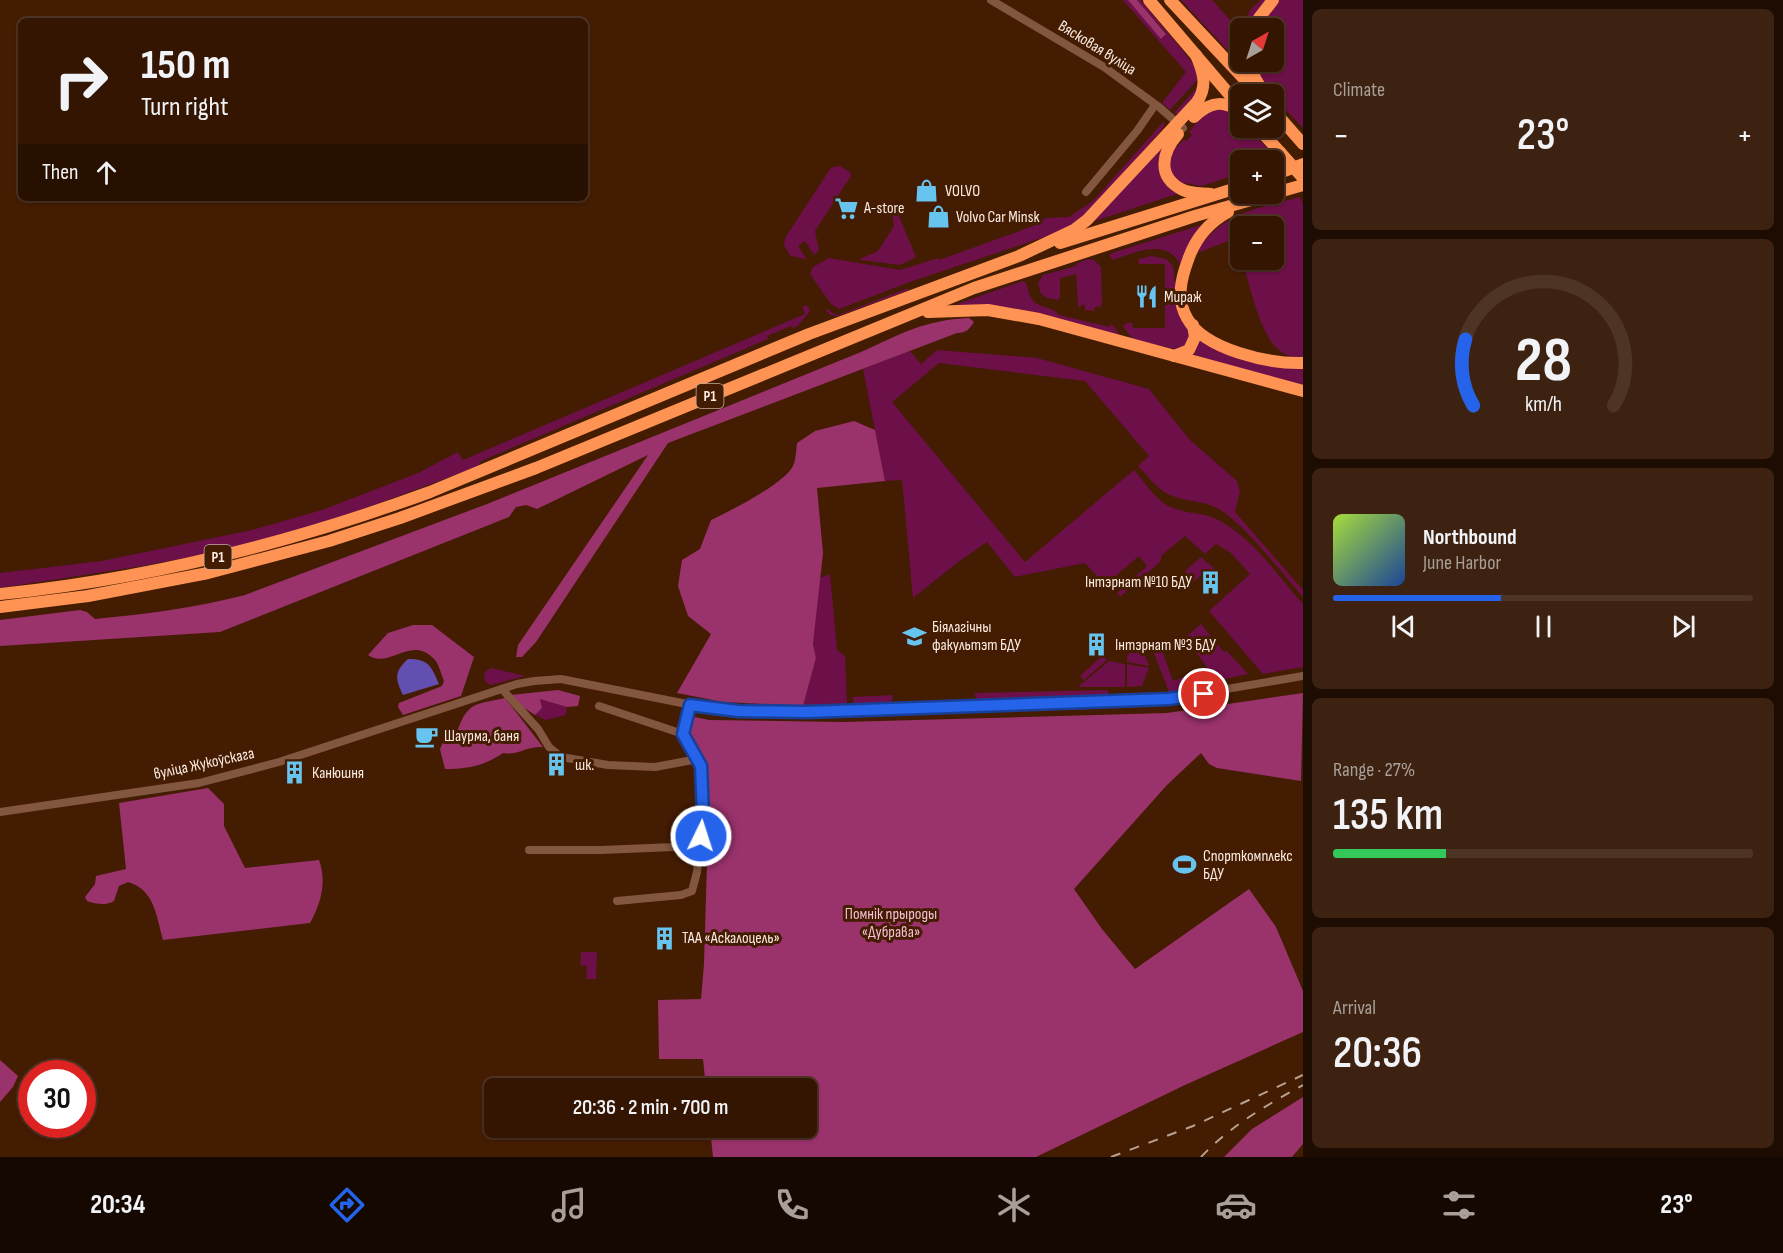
<!DOCTYPE html>
<meta charset="utf-8">
<style>
:root{--surface:#331502;--page:#3e2211;--text:#f1f3f6;--muted:#a99f99;--line:#4e3424;--accent:#2563eb}
body{margin:0;font-family:"Sofia Sans Condensed",sans-serif;background:var(--page);color:var(--text);height:100vh;display:flex;flex-direction:column;font-size:22px;white-space:nowrap}
*{box-sizing:border-box;margin:0}
p{font-size:20px;color:var(--muted)}
.icon{flex:none;width:33px;height:33px;fill:none;stroke:currentColor;stroke-width:2;stroke-linecap:round;stroke-linejoin:round}
.map{position:relative;flex:1;overflow:hidden}
.sheet{display:flex;flex-direction:column;gap:9px;padding:9px;background:#1c0c01;width:480px}
.sheet>*{flex:none}
.top-card{position:absolute;left:18px;top:18px;width:570px;height:183px;border-radius:9px;box-shadow:0 2px 4px #0004,0 0 0 2px var(--line);background:#331502;color:var(--text);overflow:hidden}
.needle{width:39px;rotate:39deg}
.controls{position:absolute;left:1230px;top:18px;display:grid;gap:12px}
.controls a{display:grid;place-items:center;width:54px;height:54px;border-radius:9px;background:var(--surface);box-shadow:0 2px 4px #0004,0 0 0 2px var(--line);font-size:30px}
.speed{position:absolute;left:18px;top:1060px;display:flex;gap:12px;font-size:30px;font-weight:700;text-align:center}
.speed>*{display:grid;place-content:center;width:78px;height:78px;border-radius:50%;background:var(--surface);box-shadow:0 2px 4px #0004,0 0 0 2px var(--line);line-height:1}
.speed .limit{border:9px solid #d22;background:#fff;color:#111}
.pin{position:absolute;display:grid;place-items:center;width:51px;height:51px;color:#fff;margin:-26px;border:3px solid #fff;border-radius:50%;box-shadow:0 2px 6px #0007}
.me{position:absolute;width:66px;margin:-33px;rotate:4deg;stroke-linejoin:round;filter:drop-shadow(0 0 4px #0008)}
.turn{display:flex;align-items:center;gap:21px;height:126px;padding:0 24px;font-size:27px}
.turn .icon{width:78px;height:78px;stroke-width:2.5}
.turn b{display:block;font-size:42px;line-height:51px}
.then{display:flex;align-items:center;height:57px;padding:0 24px;background:#0003;gap:12px;font-size:22px}
.big{font-size:45px;font-weight:600;line-height:1.1}
.sheet .tile{flex:1;display:flex;flex-direction:column;justify-content:center;gap:9px;min-width:0;padding:0 21px;border-radius:9px;background:var(--page)}
.sheet .dial{align-items:center;gap:0}
.dial svg{height:156px;overflow:visible;fill:none;stroke:var(--line);stroke-width:7;stroke-linecap:round;text-anchor:middle}
.dial text{fill:var(--text);stroke:none}
.song{display:flex;align-items:center;gap:18px}
.cover{width:72px;height:72px;border-radius:9px;background:linear-gradient(135deg,hsl(80 70% 55%),hsl(220 70% 35%))}
.played{height:6px;border-radius:3px;background:linear-gradient(90deg,var(--accent) 40%,var(--line) 40%)}
.keys{display:flex;justify-content:space-around;direction:ltr}
.heat{display:flex;justify-content:space-between;align-items:center;font-size:33px;direction:ltr}
.charge{height:9px;border-radius:4px;background:linear-gradient(90deg,#34c759 27%,var(--line) 0)}
.trip{position:absolute;left:484px;top:1078px;width:333px;height:60px;border-radius:9px;background:var(--surface);box-shadow:0 2px 4px #0004,0 0 0 2px var(--line);font-weight:600;line-height:60px;text-align:center}
.tab-bar{display:flex;height:96px;justify-content:space-around;align-items:center;background:#140801;color:var(--muted)}
.tab-bar .icon{width:42px;height:42px}
.tab-bar .active{color:var(--accent)}
.tab-bar b{font-size:27px;color:var(--text)}
main{display:flex;flex:1;min-height:0}
.map>svg:first-child{display:block}
.green{fill:#6d0f48}
.forest{fill:#9a326c}
.water{fill:#634eb2}
.lines{fill:none;stroke-linecap:round;stroke-linejoin:round}
.minor{stroke:#83573f;stroke-width:8}
.highway{stroke:#fe9353;stroke-width:12}
.rail{stroke:#b9a192;stroke-width:2;stroke-dasharray:10 10;stroke-linecap:butt}
.highway-bridge{stroke:#fe9353;stroke-width:12}
.route-casing{stroke:#184099;stroke-width:15}
.route{stroke:#2563eb;stroke-width:10}
.labels{text-anchor:middle;dominant-baseline:central;stroke-width:6;stroke-linejoin:round;paint-order:stroke}
.shield{fill:#441c02;stroke:#c4ad9f;stroke-width:1.5}
.shield-label{font-size:15px;font-weight:bold;fill:#fbebe2}
.street-label{font-size:16px;fill:#fbebe2;stroke:#441c02}
.poi-label{font-size:16px;fill:#fbebe2;stroke:#441c02;text-anchor:start}
.park-label{font-size:16px;fill:#f7bed8;stroke:#441c02}
</style>
<main>
<div class="map">
<svg width="1303" height="1157" viewBox="0 0 1303 1157">
<rect width="100%" height="100%" fill="#441c02"/>
<g class="green">
<path d="M1123 0H1128L1162 39 1166 33 1137 0H1141L1200 72C1206 91 1196 104 1181 115L1174 113 1201 83 1199 78 1170 110 1162 103 1186 72Z"/>
<path d="M1181 0H1212L1239 30 1251 9 1261 0H1270L1252 28H1240V62H1248V66L1244 68Z"/>
<path d="M1280 0H1303V128L1267 90 1262 82 1255 62H1274V28H1258L1269 11Z"/>
<path d="M1221 107 1240 120V128H1249L1267 148 1261 153 1263 160H1240V173L1202 186 1184 183 1182 185C1167 172 1167 164 1175 146H1178L1184 139 1186 141 1192 135 1189 132 1203 115Z"/>
<path d="M1164 121V126L1160 132 1085 216 1074 225 1059 232 910 282 839 309 831 304 810 274 813 267 829 258 900 270 938 258 939 260 1033 226 1046 218 1069 217 1094 200Z"/>
<path d="M1167 140 1163 149 1177 194 1095 221 1094 219Z"/>
<path d="M840 166 850 172 851 176 815 231 819 250 814 255 805 241 798 246 807 260 793 256 791 257 784 245 785 238 830 169 833 167Z"/>
<path d="M1299 197 1303 203V357L1301 358C1295 357 1288 356 1283 353 1260 340 1250 284 1242 260H1274V226H1240V253L1236 238 1195 254C1221 212 1255 210 1299 197Z"/>
<path d="M890 201 893 202 916 257 900 265 861 260 860 259 878 251 894 226Z"/>
<path d="M1201 225 1181 266C1167 237 1136 252 1113 260L1109 255 1112 253Z"/>
<path d="M1151 256 1166 259 1173 266 1177 302 1190 334 1187 346 1179 350 1133 340 1123 326 1127 323H1132L1133 328H1165V264H1139L1138 262 1139 259Z"/>
<path d="M1087 259 1094 260 1101 267 1102 304 1099 308 1098 306 1094 308 1095 311 1085 310V305H1081L1080 308 1078 306 1076 274 1060 278V297L1058 300 1047 298 1041 294 1038 283 1043 275 1076 266V264Z"/>
<path d="M1023 281 1026 283C1028 287 1028 293 1031 297 1036 309 1052 305 1059 315L1110 327 1111 323 1120 335 958 306 957 304Z"/>
<path d="M908 288 909 290 838 316 830 315 826 310 828 309 834 314 838 315Z"/>
<path d="M807 305 810 311 798 326 793 328 791 326 767 336 768 339 481 461 477 467 358 511 238 548 142 566 0 588V573L102 561 252 530 322 510 418 473 458 452 463 460 805 314 802 307Z"/>
<path d="M1200 338 1303 366V387L1194 355Z"/>
<path d="M937 350 1037 358 1149 389 1190 440 1237 481 1240 491 1235 512 1303 590V597C1282 573 1243 522 1217 508 1202 500 1183 502 1168 494 1157 489 1147 475 1138 466L1149 456 1085 381 939 363 892 402 1025 562 1134 470C1144 481 1153 496 1165 504 1182 515 1205 511 1222 522 1255 541 1278 576 1303 604V667L1263 674 1209 611 1250 574 1231 553 1216 544 1205 554 1185 536 1162 555 1160 562 1121 596 1118 595V592L1147 566 1139 556 1105 585 1085 563 1015 577 987 542 958 562 913 598 902 480 885 481 863 369 910 351 921 364Z"/>
<path d="M1201 557 1218 572 1214 574 1209 569 1193 582 1185 571Z"/>
<path d="M830 574 837 650 845 656 847 704 803 706 816 658 813 644 820 578Z"/>
<path d="M1201 624 1224 652 1227 651 1248 674 1202 684 1198 674 1207 667 1185 638Z"/>
<path d="M1138 640 1149 665V666L1127 662V656L1134 649 1132 646 1125 652 1122 649Z"/>
<path d="M1161 647 1173 681 1189 675 1195 692 1177 695 1169 692 1153 651Z"/>
<path d="M1103 655 1107 660 1084 680 1080 676Z"/>
<path d="M1109 661 1125 664V687H1078Z"/>
<path d="M1127 664 1149 668 1142 686 1127 687Z"/>
<path d="M491 668 525 676 491 685C485 683 483 678 485 672Z"/>
<path d="M1108 690V696L1097 698 977 700 974 693Z"/>
<path d="M893 695 891 703 857 705 854 703 852 697Z"/>
<path d="M539 698 567 707 566 715 546 720 535 715 542 708Z"/>
<path d="M581 952H597L596 979H586L587 966 580 965Z"/>
</g>
<g class="forest">
<path d="M1128 0H1137L1166 34 1161 39Z"/>
<path d="M969 318 974 322C969 329 967 333 957 333L668 443 536 642 522 657H516L518 645 648 455 537 509 526 505 516 507 509 517 220 632 0 646V620L80 610 87 612 95 619C146 614 195 608 245 595L487 504 861 352C901 334 924 320 969 318Z"/>
<path d="M854 421 875 430 885 481 817 488 823 553 813 644 816 658 803 706 723 702 677 693 711 634 688 616 678 586 682 560 700 549 711 520C730 511 784 484 793 466 796 460 796 450 797 443L815 431Z"/>
<path d="M413 625H432L474 657 461 696 403 715 398 707 399 703 442 686 444 681C441 674 439 664 434 659 411 634 389 670 368 655L388 633Z"/>
<path d="M558 690 580 696 578 706 567 707 540 699 542 708 535 715 517 703 511 695Z"/>
<path d="M1303 693 1301 781 1217 768 1209 764 1201 753 1167 785 1074 889 1102 929 1135 969 1249 889 1276 927 1303 991V1032L1185 1085 1036 1157H713L710 1128H807V1089H706L703 1059H659L658 1000 701 999 704 964 707 862 703 769 685 734 690 716 709 720 843 722 1167 713Z"/>
<path d="M505 698 543 747C526 746 518 756 503 753 484 766 467 769 445 769L440 749 444 740 456 735C467 702 473 705 505 698Z"/>
<path d="M208 788 224 804V826L245 868 319 860C327 882 321 903 310 923L163 940C156 916 155 890 128 882L119 886 114 901C106 906 96 904 87 901L85 897 95 884 96 876 126 869 119 803Z"/>
<path d="M0 1060 18 1076 13 1087 0 1102Z"/>
<path d="M1303 1097V1144L1292 1157H1224L1252 1129Z"/>
</g>
<path class="water" d="M408 659C429 659 431 666 439 684L403 695C395 678 394 672 408 659Z"/>
<g class="lines">
<g class="minor">
<path d="M991 0 1104 67 1159 107 1183 128"/>
<path d="M1086 192 1137 131 1155 105"/>
<path d="M502 689 538 729 549 747 561 757 608 765 655 767 698 759"/>
<path d="M599 706 683 734"/>
<path d="M0 812 199 783 279 762 517 684 534 681 561 679 707 708 751 711 807 712 1168 699 1303 676"/>
<path d="M529 850H601L699 846"/>
<path d="M617 901 681 895 692 891 697 872 701 836 703 814 702 781 701 766 683 734 690 705"/>
</g>
<g class="highway">
<path d="M1149 0 1240 107"/>
<path d="M1170 0 1258 94"/>
<path d="M1253 28 1259 18 1273 0"/>
<path d="M1251 62 1255 78 1264 93"/>
<path d="M1274 111 1303 144"/>
<path d="M1194 117C1209 102 1223 99 1240 112"/>
<path d="M1258 128 1280 152"/>
<path d="M1178 134C1162 152 1156 177 1183 190 1191 194 1202 193 1211 194"/>
<path d="M1274 175 1303 164"/>
<path d="M1228 212C1208 223 1195 239 1188 260 1181 279 1176 299 1187 318 1204 350 1270 364 1303 363"/>
<path d="M1060 243 1240 187"/>
<path d="M928 312 988 310 1039 319 1303 391"/>
<path d="M1174 356 1189 350 1195 337 1193 325"/>
<path d="M0 594C147 579 291 543 430 492L809 334 1019 256 1074 230 1087 220 1197 102C1208 86 1203 71 1196 55"/>
<path d="M0 607 88 596 208 573 329 541 400 518 536 468 974 288 1195 216 1303 185"/>
</g>
<g class="rail">
<path d="M1111 1157 1193 1126 1303 1075"/>
<path d="M1201 1157C1230 1126 1267 1105 1303 1085"/>
</g>
<path class="highway-bridge" d="M1280 152 1303 178"/>
</g>
<g class="lines">
<defs>
<path id="route" d="M701 836 703 814 701 766 683 734 690 705 738 711 807 712 1168 699 1204 694"/>
</defs>
<use href="#route" class="route-casing"/>
<use href="#route" class="route"/>
</g>
<defs>
<symbol id="shop-bare" viewBox="-9 -9 18 18"><path d="M-5-2.5h2.3a2.7 3.5 0 0 1 5.4 0H5L5.5 6h-11ZM-1.5-2.5h3a1.5 2.3 0 0 0-3 0Z" fill="#66c4ef" stroke="#441c02" stroke-width="2.5" paint-order="stroke"/></symbol>
<symbol id="supermarket-bare" viewBox="-9 -9 18 18"><path d="M-6-5.5h2.5l.6 2H6L4.5 2H-2.5L-4.4-4H-6ZM-1.5 3.2a1.3 1.3 0 1 0 .1 0ZM3 3.2a1.3 1.3 0 1 0 .1 0Z" fill="#66c4ef" stroke="#441c02" stroke-width="2.5" paint-order="stroke"/></symbol>
<symbol id="restaurant-bare" viewBox="-9 -9 18 18"><path d="M-5-6h1v4h1v-4h1v4h1v-4h1v5L-1.5 .5V6h-2V.5L-5-1ZM5-6V6H3V1.5H1.5Q1.5-4 5-6Z" fill="#66c4ef" stroke="#441c02" stroke-width="2.5" paint-order="stroke"/></symbol>
<symbol id="building-bare" viewBox="-9 -9 18 18"><path d="M-4-6H4V6H1V3H-1V6H-4ZM-2.5-4.3h1.7v1.8h-1.7ZM.8-4.3h1.7v1.8H.8ZM-2.5-1h1.7V.8h-1.7ZM.8-1h1.7V.8H.8Z" fill="#66c4ef" stroke="#441c02" stroke-width="2.5" paint-order="stroke"/></symbol>
<symbol id="university-bare" viewBox="-9 -9 18 18"><path d="M0-5L7-2L0 1L-7-2ZM-4 1L0 2.5L4 1V4Q0 6-4 4Z" fill="#66c4ef" stroke="#441c02" stroke-width="2.5" paint-order="stroke"/></symbol>
<symbol id="cafe-bare" viewBox="-9 -9 18 18"><path d="M-5.5-4.5H6V0H3Q3 3.5 0 3.5H-2.5Q-5.5 3.5-5.5 0ZM3-3.2v2h1.7v-2ZM-6 4.5H4V6H-6Z" fill="#66c4ef" stroke="#441c02" stroke-width="2.5" paint-order="stroke"/></symbol>
<symbol id="stadium-bare" viewBox="-9 -9 18 18"><path d="M0-5a6.5 5 0 1 0 0 10a6.5 5 0 1 0 0-10ZM-3.5-1.8h7v3.6h-7Z" fill="#66c4ef" stroke="#441c02" stroke-width="2.5" paint-order="stroke"/></symbol>
</defs>
<g fill-rule="evenodd">
<use href="#shop-bare" x="910" y="174" width="33" height="33"/>
<use href="#supermarket-bare" x="830" y="192" width="33" height="33"/>
<use href="#shop-bare" x="922" y="200" width="33" height="33"/>
<use href="#restaurant-bare" x="1130" y="280" width="33" height="33"/>
<use href="#building-bare" x="1194" y="566" width="33" height="33"/>
<use href="#university-bare" x="898" y="620" width="33" height="33"/>
<use href="#building-bare" x="1080" y="628" width="33" height="33"/>
<use href="#cafe-bare" x="410" y="720" width="33" height="33"/>
<use href="#building-bare" x="540" y="748" width="33" height="33"/>
<use href="#building-bare" x="278" y="756" width="33" height="33"/>
<use href="#stadium-bare" x="1168" y="848" width="33" height="33"/>
<use href="#building-bare" x="648" y="922" width="33" height="33"/>
</g>
<g class="labels">
<g class="shield">
<rect x="696.5" y="384" width="27" height="24" rx="4.5"/>
<rect x="204.5" y="545" width="27" height="24" rx="4.5"/>
</g>
<g class="shield-label">
<text x="710" y="396">Р1</text>
<text x="218" y="557">Р1</text>
</g>
<g class="street-label">
<text transform="translate(1097 48) rotate(32)">Вясковая вуліца</text>
<text transform="translate(204 764) rotate(-12)">вуліца Жукоўскага</text>
</g>
<g class="poi-label">
<text x="945" y="191">VOLVO</text>
<text x="864" y="208">А-store</text>
<text x="956" y="217">Volvo Car Minsk</text>
<text x="1164" y="297">Мираж</text>
<text x="1192" y="582" text-anchor="end">Інтэрнат №10 БДУ</text>
<text x="932" y="627">Біялагічны<tspan x="932" dy="18">факультэт БДУ</tspan></text>
<text x="1115" y="645">Інтэрнат №3 БДУ</text>
<text x="444" y="736">Шаурма, баня</text>
<text x="575" y="765">шк.</text>
<text x="312" y="773">Канюшня</text>
<text x="1203" y="856">Спорткомплекс<tspan x="1203" dy="18">БДУ</tspan></text>
<text x="682" y="938">ТАА «Аскалоцель»</text>
</g>
<g class="park-label">
<text x="891" y="914">Помнік прыроды<tspan x="891" dy="18">«Дубрава»</tspan></text>
</g>
</g>
</svg>
<div class="controls">
<a><svg class="needle" viewBox="-14 -14 28 28"><path d="M0-13l5 13h-10z" fill="#e53935"/><path d="M0 13l5-13h-10z" fill="#a99f99"/></svg></a>
<a><svg class="icon" aria-label="layers" viewBox="0 0 24 24"><path d="M12 4l9 5-9 5-9-5zM3 14l9 5 9-5"/></svg></a>
<a>+</a>
<a>−</a>
</div>
<div class="speed"><div class="limit">30</div></div>
<div class="pin" style="left:1204px;top:694px;background:#d93025"><svg class="icon" aria-label="arrive" viewBox="0 0 24 24"><path d="M6 21V4h12l-3 4 3 4H6"/></svg></div>
<svg class="me" style="left:701px;top:836px" viewBox="-20 -20 40 40"><circle r="17" fill="#2563eb" stroke="#fff" stroke-width="3"/><path d="M0-11L8 9 0 5-8 9z" fill="#fff"/></svg>
<div class="trip">20:36 · 2 min · 700 m</div>
<div class="top-card">
<div class="turn"><svg class="icon" aria-label="right" viewBox="0 0 24 24"><path d="M7 20v-9h11M14 6l5 5-5 5"/></svg><div><b>150 m</b>Turn right</div></div>
<div class="then">Then<svg class="icon" aria-label="ahead" viewBox="0 0 24 24"><path d="M12 20V5M6 11l6-6 6 6"/></svg></div>
</div>
</div>
<section class="sheet">
<div class="tile"><p>Climate</p>
<div class="heat"><a>−</a><b class="big">23°</b><a>+</a></div>
</div>
<div class="tile dial"><svg viewBox="0 0 100 80">
<path d="M14 69A42 42 0 1 1 86 69"/>
<path d="M14 69A42 42 0 0 1 10 35" stroke="#2563eb"/>
<text x="50" y="56" font-size="32" font-weight="700">28</text>
<text x="50" y="72" font-size="11">km/h</text>
</svg></div>
<div class="tile">
<div class="song"><i class="cover"></i><div><b>Northbound</b><p>June Harbor</p></div></div>
<div class="played"></div>
<div class="keys"><svg class="icon" aria-label="previous" viewBox="0 0 24 24"><path d="M18 5L8 12l10 7zM5 5v14"/></svg><svg class="icon" aria-label="pause" viewBox="0 0 24 24"><path d="M8 5v14M16 5v14"/></svg><svg class="icon" aria-label="next" viewBox="0 0 24 24"><path d="M6 5l10 7-10 7zM19 5v14"/></svg></div>
</div>
<div class="tile"><p>Range · 27%</p><b class="big">135 km</b><div class="charge"></div></div>
<div class="tile"><p>Arrival</p><b class="big">20:36</b></div>
</section>
</main>
<nav class="tab-bar">
<b>20:34</b>
<svg class="icon active" aria-label="directions" viewBox="0 0 24 24"><path d="M12 3l9 9-9 9-9-9zM9 14v-3h6M13 9l2 2-2 2"/></svg>
<svg class="icon" aria-label="music" viewBox="0 0 24 24"><path d="M9 18V5l10-2v13"/><circle cx="6" cy="18" r="3"/><circle cx="16" cy="16" r="3"/></svg>
<svg class="icon" aria-label="phone" viewBox="0 0 24 24"><path d="M5 4h4l2 5-3 2q2 4 5 5l2-3 5 2v4C11 20 4 13 5 4z"/></svg>
<svg class="icon" aria-label="climate" viewBox="0 0 24 24"><path d="M12 3v18M4 7l16 10M4 17L20 7"/></svg>
<svg class="icon" aria-label="car" viewBox="0 0 24 24"><path d="M5 17H2v-5l4-1 3-4h7l3 4 3 1v5h-3M9 17h6M6 11h13"/><circle cx="7" cy="17" r="2"/><circle cx="17" cy="17" r="2"/></svg>
<svg class="icon" aria-label="filters" viewBox="0 0 24 24"><path d="M4 7h16M4 17h16"/><circle cx="9" cy="7" r="2"/><circle cx="15" cy="17" r="2"/></svg>
<b>23°</b>
</nav>
